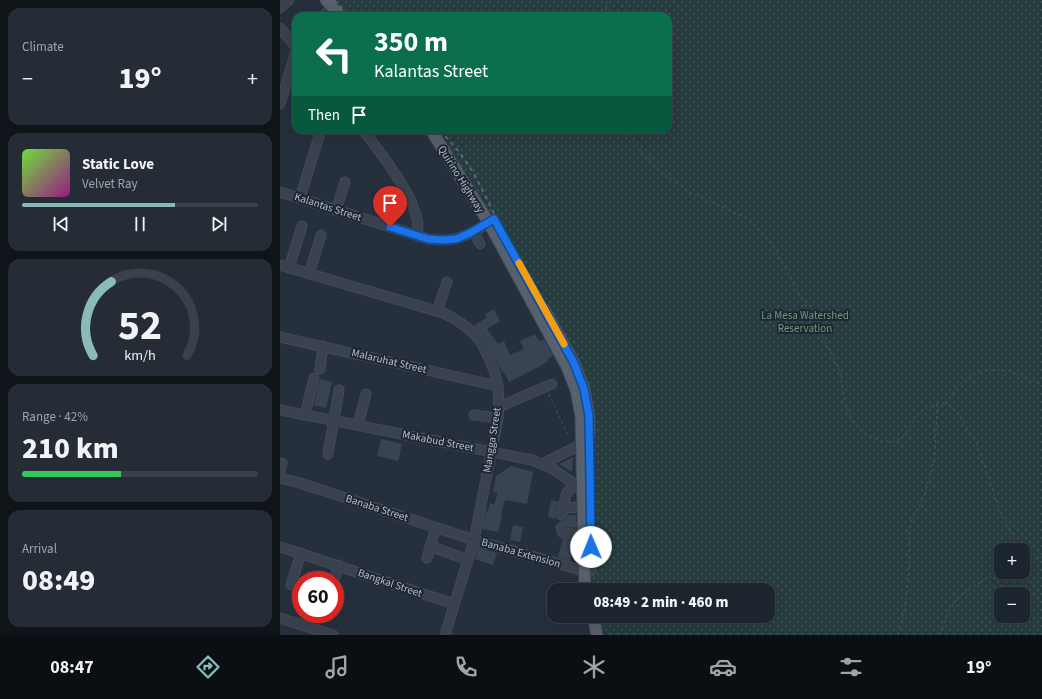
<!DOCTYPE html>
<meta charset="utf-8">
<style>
:root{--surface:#1c242e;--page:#252c36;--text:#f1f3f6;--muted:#a0a4aa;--line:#3a414a;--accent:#8bbbb9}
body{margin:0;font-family:"Source Sans 3",sans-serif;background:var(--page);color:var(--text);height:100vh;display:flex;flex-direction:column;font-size:15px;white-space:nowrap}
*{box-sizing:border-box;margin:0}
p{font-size:13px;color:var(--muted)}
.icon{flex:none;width:22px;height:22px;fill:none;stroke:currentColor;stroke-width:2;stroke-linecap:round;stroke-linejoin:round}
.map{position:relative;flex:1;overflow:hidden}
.panel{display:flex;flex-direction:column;gap:8px;padding:8px;background:#0f1419;width:280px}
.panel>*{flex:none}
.guide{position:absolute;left:12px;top:12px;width:380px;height:122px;border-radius:12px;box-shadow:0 4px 16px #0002,0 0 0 1px var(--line);background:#0b6e4f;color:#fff;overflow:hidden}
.tools{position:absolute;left:714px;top:543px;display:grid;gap:8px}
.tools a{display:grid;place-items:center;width:36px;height:36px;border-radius:8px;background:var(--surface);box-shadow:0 4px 16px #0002,0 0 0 1px var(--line);font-size:20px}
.speed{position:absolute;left:12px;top:571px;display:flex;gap:8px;font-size:20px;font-weight:700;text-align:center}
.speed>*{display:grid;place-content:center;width:52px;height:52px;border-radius:50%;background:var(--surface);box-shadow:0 4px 16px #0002,0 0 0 1px var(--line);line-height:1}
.speed .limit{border:6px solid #d22;background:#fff;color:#111}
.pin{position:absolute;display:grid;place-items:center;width:34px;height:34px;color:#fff;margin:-41px -17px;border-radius:50% 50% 50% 0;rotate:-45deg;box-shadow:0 0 4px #0007}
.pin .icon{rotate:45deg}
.me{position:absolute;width:44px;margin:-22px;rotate:359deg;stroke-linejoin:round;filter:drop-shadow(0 0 3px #0008)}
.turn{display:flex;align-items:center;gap:14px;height:84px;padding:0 16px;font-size:18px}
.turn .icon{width:52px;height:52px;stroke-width:2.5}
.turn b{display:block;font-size:28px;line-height:34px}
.then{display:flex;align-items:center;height:38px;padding:0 16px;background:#0003;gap:8px;font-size:15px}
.big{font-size:30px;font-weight:800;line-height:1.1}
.panel .tile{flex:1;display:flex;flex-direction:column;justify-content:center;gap:6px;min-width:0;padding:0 14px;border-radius:12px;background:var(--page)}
.panel .dial{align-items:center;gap:0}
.dial svg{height:104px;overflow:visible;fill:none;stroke:var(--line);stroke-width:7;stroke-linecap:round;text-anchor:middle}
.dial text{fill:var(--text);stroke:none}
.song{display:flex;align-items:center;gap:12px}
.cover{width:48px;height:48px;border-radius:6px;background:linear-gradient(135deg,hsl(100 70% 55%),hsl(310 70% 35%))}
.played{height:4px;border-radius:2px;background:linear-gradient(90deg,var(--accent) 65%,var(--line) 65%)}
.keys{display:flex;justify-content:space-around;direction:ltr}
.heat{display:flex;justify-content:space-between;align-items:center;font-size:22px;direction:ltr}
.charge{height:6px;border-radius:3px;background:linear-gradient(90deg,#34c759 42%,var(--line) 0)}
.trip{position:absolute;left:267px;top:583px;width:228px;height:40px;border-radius:12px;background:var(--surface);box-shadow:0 4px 16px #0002,0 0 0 1px var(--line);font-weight:800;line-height:40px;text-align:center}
.tab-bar{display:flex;height:64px;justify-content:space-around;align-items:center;background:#0b0e12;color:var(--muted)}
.tab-bar .icon{width:28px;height:28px}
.tab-bar .current{color:var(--accent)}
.tab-bar b{font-size:18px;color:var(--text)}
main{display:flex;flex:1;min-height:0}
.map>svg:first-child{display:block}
.park{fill:url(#park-dots);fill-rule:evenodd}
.building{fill:#384453}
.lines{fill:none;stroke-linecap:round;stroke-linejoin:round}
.minor-casing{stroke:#424b57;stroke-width:11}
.major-casing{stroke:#424b57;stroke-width:13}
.path{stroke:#405556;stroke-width:1;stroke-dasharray:3 3;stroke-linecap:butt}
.minor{stroke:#39424e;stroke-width:9}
.major{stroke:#57616d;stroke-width:11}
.rail{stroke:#5c6674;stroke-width:2;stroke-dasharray:4 4;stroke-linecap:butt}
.route-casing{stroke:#114b97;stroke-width:10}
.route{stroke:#1a73e8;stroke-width:7}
.slow{stroke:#f59e0b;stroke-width:7}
.labels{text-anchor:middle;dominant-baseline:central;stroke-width:4;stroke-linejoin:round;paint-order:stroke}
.street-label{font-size:11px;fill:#b5bdc8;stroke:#1e2733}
.park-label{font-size:11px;fill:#6e9877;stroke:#1e2733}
</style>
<main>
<section class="panel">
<div class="tile"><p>Climate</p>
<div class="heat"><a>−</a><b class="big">19°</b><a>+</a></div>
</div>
<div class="tile">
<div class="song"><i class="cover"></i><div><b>Static Love</b><p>Velvet Ray</p></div></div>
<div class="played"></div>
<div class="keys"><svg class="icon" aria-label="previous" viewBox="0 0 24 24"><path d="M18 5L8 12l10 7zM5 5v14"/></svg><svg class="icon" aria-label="pause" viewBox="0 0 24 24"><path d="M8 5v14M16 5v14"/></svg><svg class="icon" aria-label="next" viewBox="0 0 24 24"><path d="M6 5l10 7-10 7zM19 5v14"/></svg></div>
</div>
<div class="tile dial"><svg viewBox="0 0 100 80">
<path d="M14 69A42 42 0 1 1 86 69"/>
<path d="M14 69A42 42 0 0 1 28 12" stroke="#8bbbb9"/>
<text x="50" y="56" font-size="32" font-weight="700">52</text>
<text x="50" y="72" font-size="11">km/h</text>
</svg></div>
<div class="tile"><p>Range · 42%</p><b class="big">210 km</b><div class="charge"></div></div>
<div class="tile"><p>Arrival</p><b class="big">08:49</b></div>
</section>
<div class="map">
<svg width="762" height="635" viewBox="0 0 762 635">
<defs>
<pattern id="park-dots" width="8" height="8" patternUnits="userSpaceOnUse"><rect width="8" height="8" fill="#273c3e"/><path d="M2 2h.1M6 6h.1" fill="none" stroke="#445658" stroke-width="1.8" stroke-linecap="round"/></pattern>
</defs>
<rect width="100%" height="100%" fill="#26303d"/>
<path class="park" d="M51 0H762V635H314L309 616H488V590H307L299 385 156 130H388V16H65ZM721 550H743V572H721ZM721 594H743V616H721Z"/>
<g class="building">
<path d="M214 309 220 321 207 329 218 344 224 341 230 355 244 349 240 341 255 334 259 341 264 339 273 356 267 360 268 362 229 382 224 372 222 373 208 343 204 336 194 326 207 317 205 314Z"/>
<path d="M40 379 52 382 46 408 34 405Z"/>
<path d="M101 439 122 444 118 461 97 456Z"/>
<path d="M293 457 292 472 279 464Z"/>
<path d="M231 466 253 472 247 504 225 500 221 515H222L218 532 202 529 206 511 208 512 210 503 214 505 218 493 213 492 216 476Z"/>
<path d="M271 500 279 502 275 515V519L268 517Z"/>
<path d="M288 515H296L297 528 287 527 284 523 280 522V521L285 520Z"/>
<path d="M233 525 243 527 240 542 230 540Z"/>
<path d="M283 539 296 541 290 561 278 557Z"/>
<path d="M198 547 217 553 213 565 195 559Z"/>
</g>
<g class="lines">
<defs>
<g id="minor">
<path d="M0 8 9 0"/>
<path d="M44 16 52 7"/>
<path d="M0 28 16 47"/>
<path d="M0 104 16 51"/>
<path d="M83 130C100 152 117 174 130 199 133 208 138 216 138 226 138 229 137 232 136 235"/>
<path d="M0 192 148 239C157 240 165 241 174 239 185 237 205 226 214 219"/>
<path d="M20 198 41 130"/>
<path d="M56 210 65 182"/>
<path d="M194 231 200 244"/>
<path d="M0 265 163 313C176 319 186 325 196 336 205 345 216 373 218 387 219 397 219 408 218 418L194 540 165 635"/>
<path d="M9 268 22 226"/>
<path d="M29 274 41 235"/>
<path d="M157 311 167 282"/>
<path d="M0 337 218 386"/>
<path d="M40 369 43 346"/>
<path d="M219 407 272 384"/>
<path d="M0 410 252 460 273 469 303 490 309 492"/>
<path d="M25 415 34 378"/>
<path d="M194 415 218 418"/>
<path d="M78 425 86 394"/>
<path d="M48 454 59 390"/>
<path d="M262 464 302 444"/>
<path d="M0 471 2 463"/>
<path d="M0 478 17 482 194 540 304 571H311"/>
<path d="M283 511 286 494 295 484"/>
<path d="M281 515 283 511 286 508 310 506"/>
<path d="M281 528 283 533 310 536"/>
<path d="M150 546 188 560"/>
<path d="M0 547 174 604"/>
<path d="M147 558 156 528"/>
<path d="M54 580 59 565"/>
<path d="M11 585 21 553"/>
<path d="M0 618 53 635"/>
</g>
<g id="major">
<path d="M46 0 60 16"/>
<path d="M151 130 209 223 287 367 296 390 301 416 305 590"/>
<path d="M264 309 294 363 304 389 309 416V435"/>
<path d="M313 616 317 635"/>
</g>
</defs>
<use href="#minor" class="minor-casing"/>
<use href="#major" class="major-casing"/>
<g class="path">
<path d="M325 16 327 0"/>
<path d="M333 16 351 0"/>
<path d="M345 130 361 151 381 172 410 192 470 220 491 242 554 358 560 373 565 403 573 422 581 432 600 441 611 442 619 440 623 437 637 416 647 408 657 404H665L671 406 677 412 696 443 721 514 734 538 736 550"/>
<path d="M269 394 287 433 291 437"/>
<path d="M665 404 676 388 691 375 704 370 730 371 762 385"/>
<path d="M743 558 756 559 762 557"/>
<path d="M618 635 625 607 628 584 629 564V531L633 516 640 505 644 496 652 469 655 455 657 404"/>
<path d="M660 635C665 620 670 604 683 594 694 584 708 579 721 571"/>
</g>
<use href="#minor" class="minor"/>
<use href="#major" class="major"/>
<g class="rail">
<path d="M54 0 68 16"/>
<path d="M160 130 180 153 193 172 206 197 277 345 293 385 300 413 303 444 306 590"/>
<path d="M313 616 319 635"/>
</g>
</g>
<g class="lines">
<defs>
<path id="route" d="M110 227 148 239 162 240 176 239 190 233 214 219 294 363 304 389 309 416 311 547"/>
</defs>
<use href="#route" class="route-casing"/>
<use href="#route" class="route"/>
<path class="slow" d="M239 263 284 344"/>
</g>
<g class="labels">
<g class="street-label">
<text transform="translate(181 179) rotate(58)">Quirino Highway</text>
<text transform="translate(48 207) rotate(18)">Kalantas Street</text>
<text transform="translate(109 361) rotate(13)">Malaruhat Street</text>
<text transform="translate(212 440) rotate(-81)">Mangga Street</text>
<text transform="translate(158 441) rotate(11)">Makabud Street</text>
<text transform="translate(97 508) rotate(18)">Banaba Street</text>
<text transform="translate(241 553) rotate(16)">Banaba Extension</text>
<text transform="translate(110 583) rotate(19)">Bangkal Street</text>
</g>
<g class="park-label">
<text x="525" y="315">La Mesa Watershed<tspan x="525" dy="13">Reservation</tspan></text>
</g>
</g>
</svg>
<div class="tools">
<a>+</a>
<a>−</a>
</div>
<div class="speed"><div class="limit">60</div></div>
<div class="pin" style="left:110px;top:227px;background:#d93025"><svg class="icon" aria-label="arrive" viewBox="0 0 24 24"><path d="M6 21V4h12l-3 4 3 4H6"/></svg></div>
<svg class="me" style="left:311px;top:547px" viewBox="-20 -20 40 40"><circle r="19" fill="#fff"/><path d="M0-13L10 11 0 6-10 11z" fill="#1a73e8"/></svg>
<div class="trip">08:49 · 2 min · 460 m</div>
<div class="guide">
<div class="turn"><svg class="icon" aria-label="left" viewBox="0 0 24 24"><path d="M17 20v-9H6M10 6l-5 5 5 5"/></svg><div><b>350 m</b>Kalantas Street</div></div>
<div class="then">Then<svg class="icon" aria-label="arrive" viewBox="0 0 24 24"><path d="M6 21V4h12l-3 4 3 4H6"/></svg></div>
</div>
</div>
</main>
<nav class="tab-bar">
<b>08:47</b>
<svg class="icon current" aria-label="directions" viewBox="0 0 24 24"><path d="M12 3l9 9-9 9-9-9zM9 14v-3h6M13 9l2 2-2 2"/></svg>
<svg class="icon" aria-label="music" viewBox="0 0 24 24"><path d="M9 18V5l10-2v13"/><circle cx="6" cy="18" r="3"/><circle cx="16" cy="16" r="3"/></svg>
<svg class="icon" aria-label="phone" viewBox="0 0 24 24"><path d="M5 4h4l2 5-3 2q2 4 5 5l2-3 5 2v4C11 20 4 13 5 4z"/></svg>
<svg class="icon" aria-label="climate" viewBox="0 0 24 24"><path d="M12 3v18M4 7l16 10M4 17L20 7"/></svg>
<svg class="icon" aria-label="car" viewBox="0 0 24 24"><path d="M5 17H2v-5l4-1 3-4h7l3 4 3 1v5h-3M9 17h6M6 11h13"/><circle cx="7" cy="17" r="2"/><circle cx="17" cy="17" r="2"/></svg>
<svg class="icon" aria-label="filters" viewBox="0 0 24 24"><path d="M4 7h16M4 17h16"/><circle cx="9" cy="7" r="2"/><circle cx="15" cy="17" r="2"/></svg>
<b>19°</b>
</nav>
